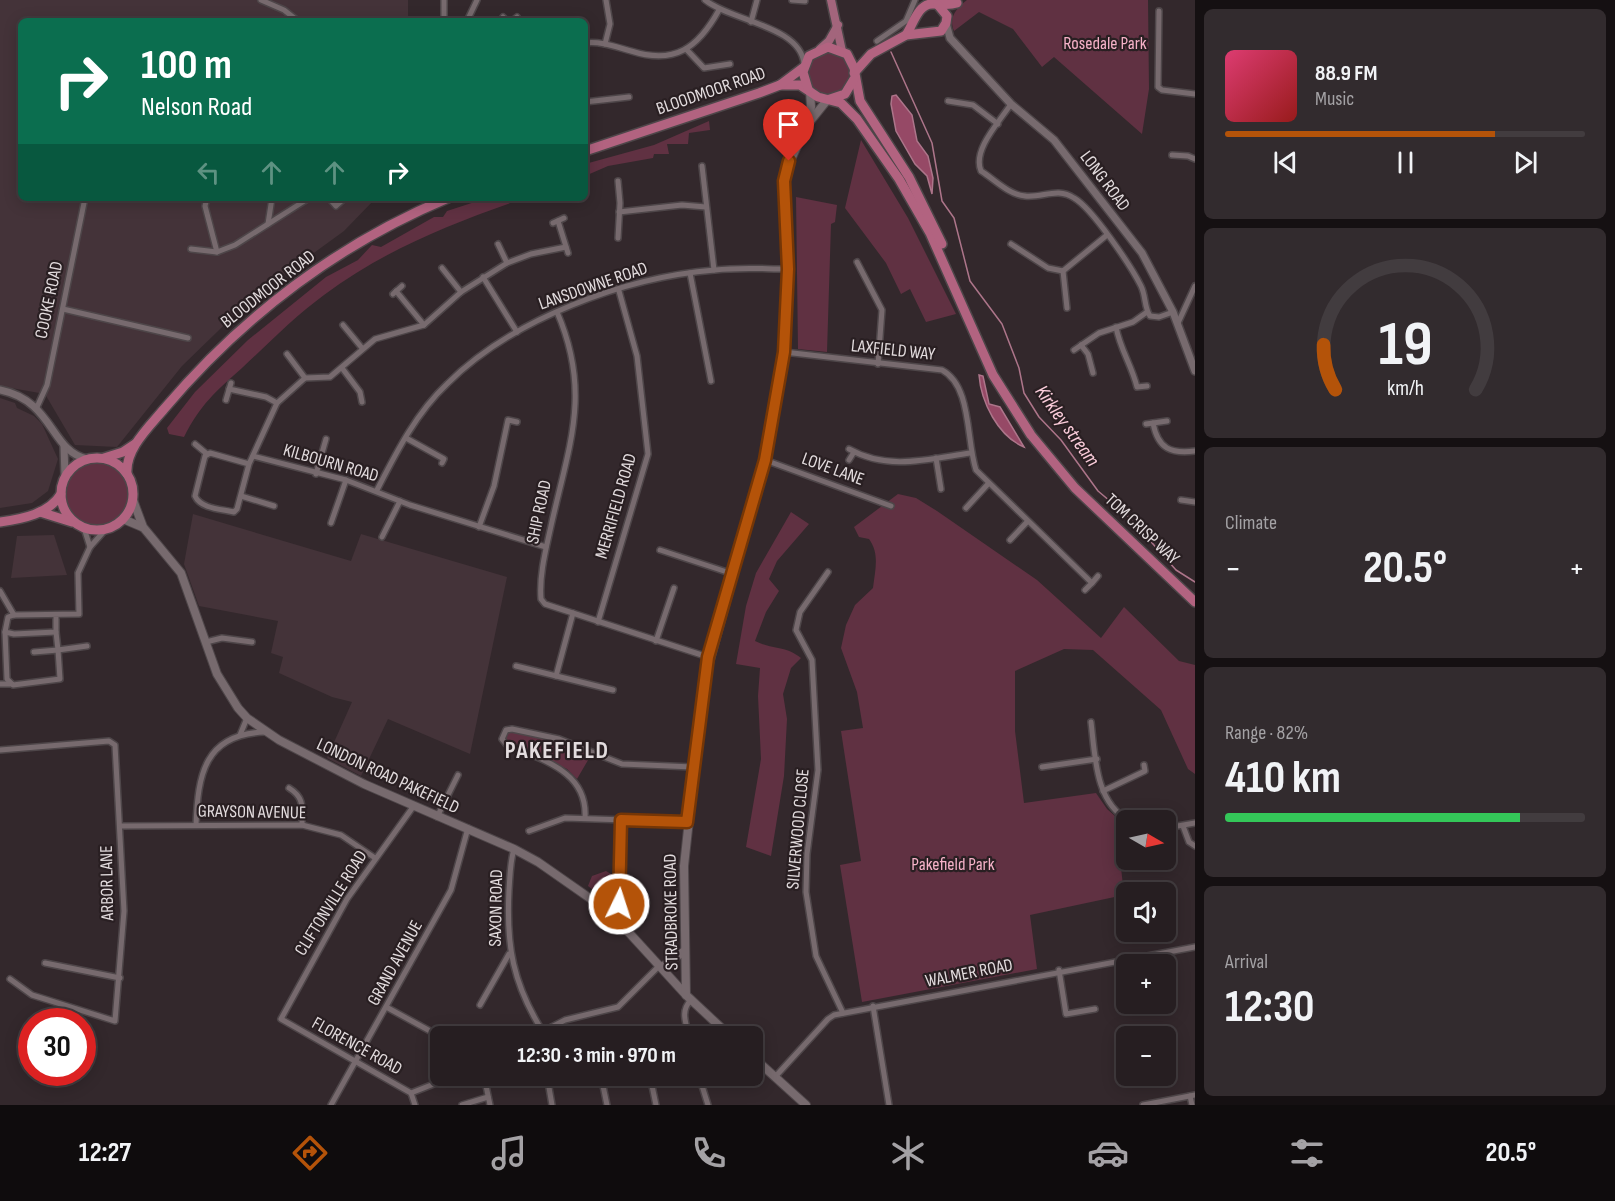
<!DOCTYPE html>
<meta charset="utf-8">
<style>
:root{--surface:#261e21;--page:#322b2e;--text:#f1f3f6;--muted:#a4a2a5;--line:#423c3f;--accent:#b45309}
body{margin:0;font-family:"Sofia Sans Condensed",sans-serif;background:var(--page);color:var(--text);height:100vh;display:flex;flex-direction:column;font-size:22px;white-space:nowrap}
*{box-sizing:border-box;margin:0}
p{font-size:20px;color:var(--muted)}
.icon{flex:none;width:33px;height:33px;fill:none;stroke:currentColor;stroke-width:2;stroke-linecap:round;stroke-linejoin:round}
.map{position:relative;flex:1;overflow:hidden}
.details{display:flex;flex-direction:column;gap:9px;padding:9px;background:#151012;width:420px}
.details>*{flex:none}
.banner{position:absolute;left:18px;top:18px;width:570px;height:183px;border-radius:9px;box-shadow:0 3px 15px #0003,0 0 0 2px var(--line);background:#0b6e4f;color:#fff;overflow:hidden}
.needle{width:39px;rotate:99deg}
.buttons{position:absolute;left:1116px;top:810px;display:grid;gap:12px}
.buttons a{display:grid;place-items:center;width:60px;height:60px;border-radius:9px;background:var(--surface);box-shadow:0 3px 15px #0003,0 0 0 2px var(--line);font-size:30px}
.speed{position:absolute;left:18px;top:1008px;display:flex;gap:12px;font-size:30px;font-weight:700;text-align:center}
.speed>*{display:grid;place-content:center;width:78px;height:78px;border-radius:50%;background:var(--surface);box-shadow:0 3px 15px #0003,0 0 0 2px var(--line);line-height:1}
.speed .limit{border:9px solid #d22;background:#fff;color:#111}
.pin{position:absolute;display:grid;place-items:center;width:51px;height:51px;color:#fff;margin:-62px -26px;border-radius:50% 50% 50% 0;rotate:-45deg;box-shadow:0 0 6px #0007}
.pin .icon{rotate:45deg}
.me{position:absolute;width:66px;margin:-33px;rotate:4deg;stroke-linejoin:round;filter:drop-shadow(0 0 4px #0008)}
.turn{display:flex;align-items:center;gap:21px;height:126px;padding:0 24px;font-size:27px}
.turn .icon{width:78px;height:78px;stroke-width:2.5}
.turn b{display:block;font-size:42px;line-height:51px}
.lanes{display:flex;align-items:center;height:57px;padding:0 24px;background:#0003;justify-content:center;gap:30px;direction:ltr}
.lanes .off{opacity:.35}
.big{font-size:45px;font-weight:700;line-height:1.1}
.details .tile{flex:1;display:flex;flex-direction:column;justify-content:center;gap:9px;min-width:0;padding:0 21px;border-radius:9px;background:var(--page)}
.details .dial{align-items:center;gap:0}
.dial svg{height:156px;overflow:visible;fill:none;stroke:var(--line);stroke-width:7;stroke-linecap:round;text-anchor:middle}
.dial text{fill:var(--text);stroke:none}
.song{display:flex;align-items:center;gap:18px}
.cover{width:72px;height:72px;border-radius:9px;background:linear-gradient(135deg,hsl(340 70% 55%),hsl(0 70% 35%))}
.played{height:6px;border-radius:3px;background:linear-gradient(90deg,var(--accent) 75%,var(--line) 75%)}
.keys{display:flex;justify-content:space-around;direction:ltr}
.heat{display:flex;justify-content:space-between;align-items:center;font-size:33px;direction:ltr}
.charge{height:9px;border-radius:4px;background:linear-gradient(90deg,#34c759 82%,var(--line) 0)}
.trip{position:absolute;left:430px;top:1026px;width:333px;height:60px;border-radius:9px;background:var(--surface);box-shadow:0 3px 15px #0003,0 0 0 2px var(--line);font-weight:700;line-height:60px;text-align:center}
.menu{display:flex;height:96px;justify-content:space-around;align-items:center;background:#0f0c0d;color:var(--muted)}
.menu .icon{width:42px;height:42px}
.menu .on{color:var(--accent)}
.menu b{font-size:27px;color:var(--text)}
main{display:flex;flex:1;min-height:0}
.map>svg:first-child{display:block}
.built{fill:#443339}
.green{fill:#603142}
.water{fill:#964966;stroke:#ad758a;stroke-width:1.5}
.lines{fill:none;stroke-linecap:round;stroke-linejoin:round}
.stream{stroke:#ad758a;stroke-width:1.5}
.minor-casing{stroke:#4e4649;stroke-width:8}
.tertiary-casing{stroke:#4e4649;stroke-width:10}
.secondary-casing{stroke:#4e4649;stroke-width:10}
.primary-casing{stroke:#4e4649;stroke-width:11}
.trunk-casing{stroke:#4e4649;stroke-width:12}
.minor{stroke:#776a6e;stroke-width:5}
.tertiary{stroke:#776a6e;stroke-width:7}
.secondary{stroke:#776a6e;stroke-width:8}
.primary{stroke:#a3657c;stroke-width:8}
.trunk{stroke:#b26380;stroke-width:9}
.route-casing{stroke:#753606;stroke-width:15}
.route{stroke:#b45309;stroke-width:10}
.labels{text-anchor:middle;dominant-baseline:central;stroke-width:4.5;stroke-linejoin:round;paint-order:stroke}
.park-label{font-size:18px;fill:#f6b2c8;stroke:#291f22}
.street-label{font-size:18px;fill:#e3dcde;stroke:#291f22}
.water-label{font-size:20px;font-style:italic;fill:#faccda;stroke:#291f22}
.district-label{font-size:24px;font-weight:bold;letter-spacing:1.5px;fill:#e3dcde;stroke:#291f22}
</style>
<main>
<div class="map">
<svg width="1195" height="1105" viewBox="0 0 1195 1105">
<rect width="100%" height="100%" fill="#33282c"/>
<g class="built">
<path d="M0 0H408V21H21V198H382L374 200 344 231 252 298 182 366 117 447 75 445 45 394 0 386Z"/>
<path d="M0 398 15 403 17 408 34 416 42 424 58 459 48 491 32 503 0 508Z"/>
<path d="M193 514 351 561 361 534 507 577 470 754 388 719 361 776 327 758 352 702 332 697 279 673 283 657 271 653 278 621 199 606 184 564Z"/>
<path d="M54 535 67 575 11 578 17 536Z"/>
</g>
<g class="green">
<path d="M967 0H1148L1149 89 1142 134 1054 57 1042 67 1013 29 979 12 954 31C948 17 957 8 967 0Z"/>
<circle cx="828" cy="74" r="22"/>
<path d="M709 121 710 130 689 133 688 144H667L669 154H654L653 158 608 166 585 176V164L654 145Z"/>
<path d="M861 140 908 218 956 314 926 322 910 289 901 294 886 263 845 208Z"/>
<path d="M796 197 837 205 835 222 831 224 827 352 798 349Z"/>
<path d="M487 198H525C454 222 384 250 324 295 294 317 269 343 242 368 216 391 200 405 184 437L169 434 167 428 195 392 248 340 326 277 358 260 372 245 381 247 434 217H443L447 211Z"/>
<circle cx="96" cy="494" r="32"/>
<path d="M898 494 916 498 937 511 1037 580 1101 638 1124 607 1179 661 1195 665V774L1188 769 1161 710 1093 650 1064 649 1015 671V731L1024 803 1096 793 1107 809 1124 824 1117 831 1124 895 1030 915 1037 969 862 1002 840 865 861 861 841 731 863 728 857 692 841 648 846 625 855 605 873 588C875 570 880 554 869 539L859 537 854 527Z"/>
<path d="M791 512 809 524 777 561 769 579 779 591 766 612 755 641C773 650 785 645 801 658L791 668 783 694 787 719 784 776 771 856 746 847 761 759 758 696 760 668 736 664 746 606 756 573Z"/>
<path d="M510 731 561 741 591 755 577 779 567 769 506 741 505 733Z"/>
<path d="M606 871 616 877V902L611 904 588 886 592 876Z"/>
</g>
<g class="water">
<path d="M896 95 912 115 917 141 928 156 933 178 932 194 927 176 915 164 896 131 891 104 892 96Z"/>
<path d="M979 375 983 376 989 404 1000 407 1024 447C998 436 981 402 979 375Z"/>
</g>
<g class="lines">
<path class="stream" d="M891 52 932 143 942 201 954 218 970 281 1002 324 1019 368 1024 393 1039 417 1061 440 1098 491 1130 518 1176 570 1195 582"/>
<defs>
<g id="minor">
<path d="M261 0 284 10 298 21"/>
<path d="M444 0V21"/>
<path d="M705 0C731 21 801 26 804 64"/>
<path d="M792 0 805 1"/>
<path d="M1159 11 1158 87 1162 90 1195 94"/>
<path d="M503 17 507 21"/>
<path d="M467 21 477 0"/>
<path d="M512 21 517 17"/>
<path d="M751 22 757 0"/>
<path d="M877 41 906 21 915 0"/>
<path d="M585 43C601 41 616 47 631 51 675 65 698 48 719 10"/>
<path d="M605 44 610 24 606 0"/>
<path d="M686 49 704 68 730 64"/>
<path d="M948 101 973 105 998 124"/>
<path d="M585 102 629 97"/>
<path d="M1011 104C1000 121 972 150 981 171 994 179 1009 195 1025 196 1043 198 1057 187 1074 198 1092 208 1131 266 1141 286 1146 296 1144 307 1150 316L1159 317 1173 312"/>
<path d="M1172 155 1188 156 1195 159"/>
<path d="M702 166 714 270"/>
<path d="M618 181 620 203 618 238"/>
<path d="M207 198 205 206 217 252"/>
<path d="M329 198 336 206 345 198"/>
<path d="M619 212 682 205 706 207"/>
<path d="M558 221 568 253"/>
<path d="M553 223 564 218"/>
<path d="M268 224 272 198"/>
<path d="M498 244 507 263"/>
<path d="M1011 244 1048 268 1063 271 1107 235"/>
<path d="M191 249 217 252 235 245 309 198"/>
<path d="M857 262 882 310 878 364"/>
<path d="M442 268 461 292"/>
<path d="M1063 271 1067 308"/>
<path d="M690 273 711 381"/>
<path d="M483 277 517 332"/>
<path d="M396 291 424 325"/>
<path d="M393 294 402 286"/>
<path d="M63 309 188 338"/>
<path d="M557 312C592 393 569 445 551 526 546 549 539 575 541 599L545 604 708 657"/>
<path d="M1178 323 1195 286"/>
<path d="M343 325 362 348"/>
<path d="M1116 327C1120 349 1132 366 1137 387L1147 386"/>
<path d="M1081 345 1088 354 1093 373"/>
<path d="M1074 350 1099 333 1133 322 1147 312"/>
<path d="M784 352 942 370C972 386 966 440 976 470L1092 583 1085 590"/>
<path d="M287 354 305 378"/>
<path d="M342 368 360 392 362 402"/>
<path d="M229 389 266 397 277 403"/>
<path d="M226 400 231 383"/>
<path d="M37 407 47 385 85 198"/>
<path d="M1153 423C1158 449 1171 454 1195 451"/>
<path d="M1146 424 1167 421"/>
<path d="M406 438 444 459 442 463"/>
<path d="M195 444 207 454"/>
<path d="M849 449C888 471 929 459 970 453"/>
<path d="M253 456 346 480 410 505 546 547"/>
<path d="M936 458 941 489"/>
<path d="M765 460 891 506"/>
<path d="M849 460 854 452"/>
<path d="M249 464 210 453 205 456 195 496C201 509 221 509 234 512L237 509 249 464 277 403 305 378 330 377 375 339 424 325 461 292 507 263 531 254 566 247"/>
<path d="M316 474 326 439"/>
<path d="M377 490C396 453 416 413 447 384 512 319 625 277 715 270 740 267 764 269 788 269"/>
<path d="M241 496 274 506"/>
<path d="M1181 500 1195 502"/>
<path d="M966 508 988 484"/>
<path d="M331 523 346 480"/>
<path d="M479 527 494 486 508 420 517 422"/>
<path d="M84 528 90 547"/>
<path d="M382 537 400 501"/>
<path d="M1010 540 1027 522"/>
<path d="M660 550 733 574"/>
<path d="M828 572 800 612 796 630 812 660 818 770 807 854 806 892 816 956 843 1013"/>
<path d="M1092 583 1098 576"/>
<path d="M0 591 14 615"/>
<path d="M56 616V632L14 634 5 632 8 617 14 615 79 614 78 573 90 547 106 529"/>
<path d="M598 622 648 454 637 356 619 291"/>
<path d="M5 632 7 679 13 685 60 679 58 650 34 652"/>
<path d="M56 632 58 650 87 646"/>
<path d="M656 641 674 588"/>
<path d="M206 642 222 638 252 642"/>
<path d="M516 666 613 690"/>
<path d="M556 676 573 613"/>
<path d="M0 684H10"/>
<path d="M1091 722C1095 754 1095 804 1129 820"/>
<path d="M240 735 247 718"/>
<path d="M0 750 109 741 115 745 124 911 115 1021 32 995 10 979"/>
<path d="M1042 767 1097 759"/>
<path d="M289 788C305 798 302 808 302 825"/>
<path d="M1103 791 1145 771 1144 765"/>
<path d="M413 807 347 899 281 1019 411 1093 454 1076"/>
<path d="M437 817 458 775"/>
<path d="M585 818C588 771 542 760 506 744L502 739 506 730 512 729 559 739 622 764 693 767"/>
<path d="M196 825C198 775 204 734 265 732"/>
<path d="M121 826 302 825 341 835 375 858"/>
<path d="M1183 826 1189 842 1195 846"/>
<path d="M1166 828 1195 823"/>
<path d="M529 831 565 818 687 822"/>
<path d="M514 849C510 862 510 877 509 890 506 946 513 984 543 1032"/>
<path d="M1149 863V860"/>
<path d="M611 913 619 904 621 820"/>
<path d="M45 963 120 978"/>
<path d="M1059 970 1066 1014 1095 1009"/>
<path d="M480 1005 509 954"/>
<path d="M873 1006 889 1105"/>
<path d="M388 1008 441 1037"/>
<path d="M534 1036 565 1020 618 1007 660 965"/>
<path d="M689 1036C686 1023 680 1011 691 1000"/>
<path d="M484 1076 490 1105"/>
<path d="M547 1076 552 1105"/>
<path d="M601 1076 607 1105"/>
<path d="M650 1076 656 1105"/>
<path d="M699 1076 708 1105"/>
<path d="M775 1077 828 1019 834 1015 1195 947"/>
<path d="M411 1093 415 1105"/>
<path d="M1190 1096 1192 1105"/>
<path d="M331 1105 451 890 468 828"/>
<path d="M462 1105 488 1097"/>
<path d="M1143 1105 1195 1095"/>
</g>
<g id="tertiary">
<path d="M946 23 950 38 1011 104 1054 140 1142 253 1173 312 1195 371"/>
<path d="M0 390C54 401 50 451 87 459"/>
<path d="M64 446 65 477"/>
</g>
<g id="secondary">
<path d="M808 120 811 107 810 91"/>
<path d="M133 500 143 527 181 573 217 674 238 708 247 718 279 740 364 784 514 849 538 862 611 913 686 995 730 1036"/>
<path d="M123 519 142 527"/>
<path d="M662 967 683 952"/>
<path d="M686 995 684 866 704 682 765 460 784 352 788 269 784 196 786 170 807 125 828 99"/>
<path d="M753 1057 806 1105"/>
</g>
<g id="primary">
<path d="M831 0 842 51"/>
<path d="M820 49 829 41 838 25"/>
</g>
<g id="trunk">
<path d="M906 35C913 25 918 3 933 4 942 4 948 6 957 3"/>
<path d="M854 73 871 54 906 35 941 31 946 23 947 16 938 5"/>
<path d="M780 85H800L818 97 841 103 857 119 899 179 930 233 993 375 1031 435 1075 488 1195 602"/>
<path d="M808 89 803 72 809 56 828 47 847 54 854 68 860 101 909 177 942 244"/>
<path d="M830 99 845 94 854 79"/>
<path d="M585 151 759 93 780 85 804 67"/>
<circle cx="97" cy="494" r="36"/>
<path d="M104 458 123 452 135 444"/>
<path d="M127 474C125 449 149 427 164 409 242 317 338 244 448 198"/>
<path d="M40 512 72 522"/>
<path d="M0 522C22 519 49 514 61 494"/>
</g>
</defs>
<use href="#minor" class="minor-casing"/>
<use href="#tertiary" class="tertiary-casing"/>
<use href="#secondary" class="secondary-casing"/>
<use href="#primary" class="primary-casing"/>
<use href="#trunk" class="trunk-casing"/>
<use href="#minor" class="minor"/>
<use href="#tertiary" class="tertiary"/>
<use href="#secondary" class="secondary"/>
<use href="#primary" class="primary"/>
<use href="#trunk" class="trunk"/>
</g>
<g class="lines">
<defs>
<path id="route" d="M619 904 621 820 687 822 708 657 765 460 784 352 788 269 784 181 789 161"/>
</defs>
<use href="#route" class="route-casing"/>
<use href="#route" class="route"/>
</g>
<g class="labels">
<g class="park-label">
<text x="1105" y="43">Rosedale Park</text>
<text x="953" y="864">Pakefield Park</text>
</g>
<g class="street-label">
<text transform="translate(711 91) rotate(-19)">BLOODMOOR ROAD</text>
<text transform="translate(1105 181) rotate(53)">LONG ROAD</text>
<text transform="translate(593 286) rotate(-19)">LANSDOWNE ROAD</text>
<text transform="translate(268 289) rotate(-38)">BLOODMOOR ROAD</text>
<text transform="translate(49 300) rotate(-78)">COOKE ROAD</text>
<text transform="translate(893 350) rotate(6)">LAXFIELD WAY</text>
<text transform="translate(331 463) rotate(16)">KILBOURN ROAD</text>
<text transform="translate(833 469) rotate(20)">LOVE LANE</text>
<text transform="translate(616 506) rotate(-74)">MERRIFIELD ROAD</text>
<text transform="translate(539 512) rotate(-78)">SHIP ROAD</text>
<text transform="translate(1142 529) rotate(43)">TOM CRISP WAY</text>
<text transform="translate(388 776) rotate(25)">LONDON ROAD PAKEFIELD</text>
<text transform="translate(252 812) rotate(1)">GRAYSON AVENUE</text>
<text transform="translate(798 829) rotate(-85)">SILVERWOOD CLOSE</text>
<text transform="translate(107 883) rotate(-91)">ARBOR LANE</text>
<text transform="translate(331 903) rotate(-58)">CLIFTONVILLE ROAD</text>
<text transform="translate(496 908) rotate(-89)">SAXON ROAD</text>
<text transform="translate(671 912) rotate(-91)">STRADBROKE ROAD</text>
<text transform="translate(395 963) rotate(-61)">GRAND AVENUE</text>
<text transform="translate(969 973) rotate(-11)">WALMER ROAD</text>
<text transform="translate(357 1046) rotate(29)">FLORENCE ROAD</text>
</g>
<g class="water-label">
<text transform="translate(1067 426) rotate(54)">Kirkley stream</text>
</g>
<g class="district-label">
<text x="557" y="750">PAKEFIELD</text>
</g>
</g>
</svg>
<div class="buttons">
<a><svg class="needle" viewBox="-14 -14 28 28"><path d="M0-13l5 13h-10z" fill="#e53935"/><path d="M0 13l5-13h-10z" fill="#a4a2a5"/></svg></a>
<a><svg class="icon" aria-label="sound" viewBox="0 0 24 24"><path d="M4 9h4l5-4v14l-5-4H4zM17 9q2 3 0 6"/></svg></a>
<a>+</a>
<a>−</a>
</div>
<div class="speed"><div class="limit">30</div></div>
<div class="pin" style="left:789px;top:161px;background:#d93025"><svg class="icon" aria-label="arrive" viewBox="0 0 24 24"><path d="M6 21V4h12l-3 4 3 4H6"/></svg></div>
<svg class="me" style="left:619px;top:904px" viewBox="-20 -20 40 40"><circle r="17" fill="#b45309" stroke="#fff" stroke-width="3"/><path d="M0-11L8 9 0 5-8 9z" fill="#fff"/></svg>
<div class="trip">12:30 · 3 min · 970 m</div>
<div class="banner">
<div class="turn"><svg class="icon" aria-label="right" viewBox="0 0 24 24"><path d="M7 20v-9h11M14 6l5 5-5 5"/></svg><div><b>100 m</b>Nelson Road</div></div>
<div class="lanes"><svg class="icon off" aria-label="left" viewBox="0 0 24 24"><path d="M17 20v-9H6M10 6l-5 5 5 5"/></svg><svg class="icon off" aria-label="ahead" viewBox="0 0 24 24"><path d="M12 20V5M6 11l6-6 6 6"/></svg><svg class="icon off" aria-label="ahead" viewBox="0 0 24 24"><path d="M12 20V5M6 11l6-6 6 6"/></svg><svg class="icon" aria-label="right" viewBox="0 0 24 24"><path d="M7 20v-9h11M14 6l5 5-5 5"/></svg></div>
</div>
</div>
<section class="details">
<div class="tile">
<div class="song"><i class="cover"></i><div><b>88.9 FM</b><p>Music</p></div></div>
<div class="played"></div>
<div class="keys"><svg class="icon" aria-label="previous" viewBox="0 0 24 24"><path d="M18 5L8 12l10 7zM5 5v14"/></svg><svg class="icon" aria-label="pause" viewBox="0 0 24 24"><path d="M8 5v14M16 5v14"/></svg><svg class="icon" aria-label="next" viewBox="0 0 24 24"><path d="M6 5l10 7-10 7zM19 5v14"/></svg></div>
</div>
<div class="tile dial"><svg viewBox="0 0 100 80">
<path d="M14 69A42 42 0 1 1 86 69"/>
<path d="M14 69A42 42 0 0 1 8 46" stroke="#b45309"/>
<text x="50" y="56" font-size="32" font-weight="700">19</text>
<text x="50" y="72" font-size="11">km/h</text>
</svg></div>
<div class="tile"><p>Climate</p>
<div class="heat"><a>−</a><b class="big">20.5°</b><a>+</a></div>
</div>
<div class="tile"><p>Range · 82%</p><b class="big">410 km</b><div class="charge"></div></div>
<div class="tile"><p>Arrival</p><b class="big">12:30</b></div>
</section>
</main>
<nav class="menu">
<b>12:27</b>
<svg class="icon on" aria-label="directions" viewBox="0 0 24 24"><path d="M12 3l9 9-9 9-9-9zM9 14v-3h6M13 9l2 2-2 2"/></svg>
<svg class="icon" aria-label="music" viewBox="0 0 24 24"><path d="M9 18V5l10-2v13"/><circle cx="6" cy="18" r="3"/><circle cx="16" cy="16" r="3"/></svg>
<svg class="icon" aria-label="phone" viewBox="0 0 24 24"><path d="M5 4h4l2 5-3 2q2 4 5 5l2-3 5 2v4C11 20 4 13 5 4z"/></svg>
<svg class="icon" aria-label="climate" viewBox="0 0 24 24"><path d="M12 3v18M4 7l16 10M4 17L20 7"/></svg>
<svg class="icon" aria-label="car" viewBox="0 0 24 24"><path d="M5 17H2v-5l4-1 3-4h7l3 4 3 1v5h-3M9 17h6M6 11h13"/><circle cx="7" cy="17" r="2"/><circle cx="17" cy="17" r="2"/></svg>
<svg class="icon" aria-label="filters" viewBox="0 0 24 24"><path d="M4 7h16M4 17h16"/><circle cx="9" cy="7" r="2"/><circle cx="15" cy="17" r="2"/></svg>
<b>20.5°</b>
</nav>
